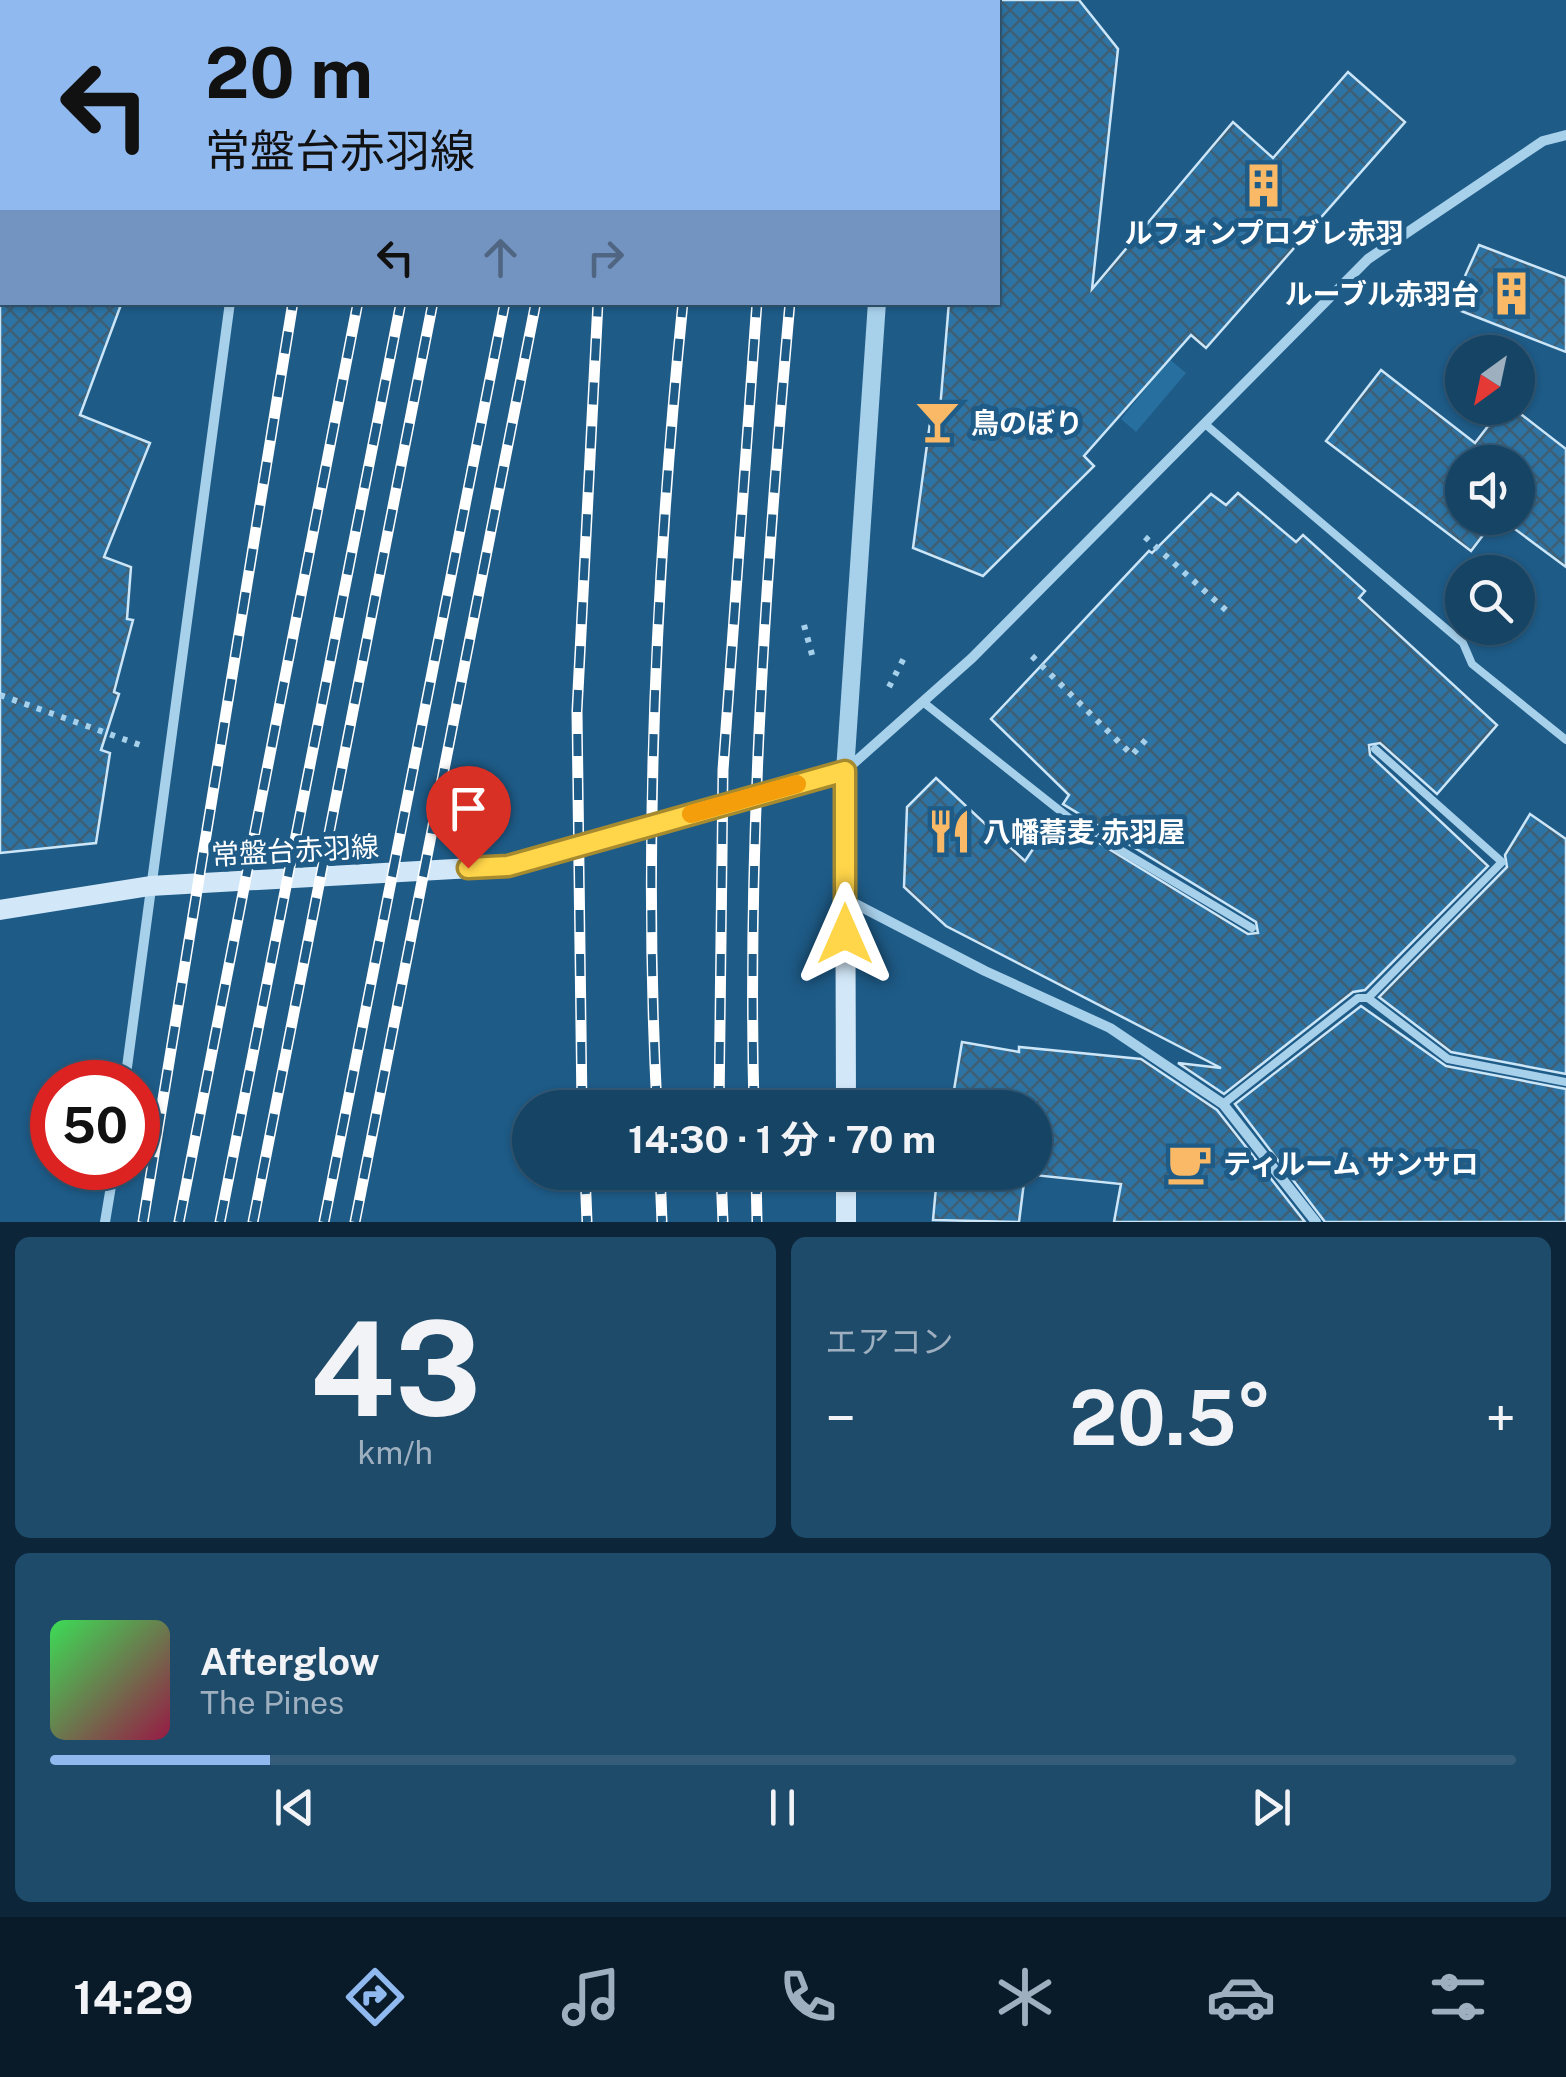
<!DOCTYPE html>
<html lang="ja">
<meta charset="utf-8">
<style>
:root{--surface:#164465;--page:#1f4b6b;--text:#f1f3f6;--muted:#9eb0bf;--line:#355c79;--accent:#90b9f0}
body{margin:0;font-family:"Public Sans","Noto Sans JP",sans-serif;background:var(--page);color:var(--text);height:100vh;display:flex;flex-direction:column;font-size:38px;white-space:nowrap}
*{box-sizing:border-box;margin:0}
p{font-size:32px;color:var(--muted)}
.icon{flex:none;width:55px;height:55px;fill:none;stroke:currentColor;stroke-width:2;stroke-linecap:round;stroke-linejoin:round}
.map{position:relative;height:1222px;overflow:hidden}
.side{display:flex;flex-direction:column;gap:15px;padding:15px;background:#0c2538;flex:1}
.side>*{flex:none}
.banner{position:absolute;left:0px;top:0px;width:1000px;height:305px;box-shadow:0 2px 8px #0004,0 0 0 2px var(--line);background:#90b9f0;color:#111;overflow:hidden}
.needle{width:65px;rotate:213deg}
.controls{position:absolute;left:1445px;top:335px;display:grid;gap:20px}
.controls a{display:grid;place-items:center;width:90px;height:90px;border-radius:50%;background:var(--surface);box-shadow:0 2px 8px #0004,0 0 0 2px var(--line);font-size:50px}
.speed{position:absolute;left:30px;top:1060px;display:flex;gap:20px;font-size:50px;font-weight:700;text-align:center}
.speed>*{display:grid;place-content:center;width:130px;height:130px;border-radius:50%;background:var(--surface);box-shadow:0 2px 8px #0004,0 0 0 2px var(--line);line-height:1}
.speed .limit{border:15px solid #d22;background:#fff;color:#111}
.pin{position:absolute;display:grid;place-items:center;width:85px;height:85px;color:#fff;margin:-102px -42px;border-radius:50% 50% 50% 0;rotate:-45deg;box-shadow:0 0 10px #0007}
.pin .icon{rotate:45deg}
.me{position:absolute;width:110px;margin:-55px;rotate:0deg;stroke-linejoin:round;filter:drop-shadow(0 0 8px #0008)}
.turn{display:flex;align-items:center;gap:35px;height:210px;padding:0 40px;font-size:45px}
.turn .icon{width:130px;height:130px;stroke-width:2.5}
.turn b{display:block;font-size:70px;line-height:85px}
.lanes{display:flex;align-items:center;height:95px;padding:0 40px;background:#0003;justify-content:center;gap:50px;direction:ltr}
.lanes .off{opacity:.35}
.big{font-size:75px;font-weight:700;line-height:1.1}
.side .card{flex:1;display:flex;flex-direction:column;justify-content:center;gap:15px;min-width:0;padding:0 35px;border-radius:15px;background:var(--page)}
.side .dial{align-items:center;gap:0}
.dial b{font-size:130px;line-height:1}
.song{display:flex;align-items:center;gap:30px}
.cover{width:120px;height:120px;border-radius:15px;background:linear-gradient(135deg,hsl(130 70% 55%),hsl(340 70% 35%))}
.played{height:10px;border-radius:5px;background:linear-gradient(90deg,var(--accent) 15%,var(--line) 15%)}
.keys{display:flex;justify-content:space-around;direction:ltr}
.heat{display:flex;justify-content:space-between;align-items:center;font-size:55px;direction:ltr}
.side .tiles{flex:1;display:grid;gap:15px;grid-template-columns:1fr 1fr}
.card:last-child{grid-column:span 2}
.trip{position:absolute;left:512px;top:1090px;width:540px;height:100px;border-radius:50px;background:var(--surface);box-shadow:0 2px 8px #0004,0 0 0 2px var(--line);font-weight:700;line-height:100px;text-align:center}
.tab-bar{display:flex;height:160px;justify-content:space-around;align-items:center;background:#091b28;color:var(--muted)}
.tab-bar .icon{width:70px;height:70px}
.tab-bar .current{color:var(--accent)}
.tab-bar b{font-size:45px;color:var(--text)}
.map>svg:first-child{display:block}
.green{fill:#276f9f}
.building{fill:url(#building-cross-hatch);stroke:#cce6f8;stroke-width:2.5}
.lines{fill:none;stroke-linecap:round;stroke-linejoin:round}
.path{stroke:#a7d0eb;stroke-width:6;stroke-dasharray:5 8;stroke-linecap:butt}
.service{stroke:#a7d0eb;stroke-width:8}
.minor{stroke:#a7d0eb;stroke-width:10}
.tertiary{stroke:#a7d0eb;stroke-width:18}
.secondary{stroke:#d2e8f8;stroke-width:20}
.rail-casing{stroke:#fff;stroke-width:11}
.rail{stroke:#1e5b87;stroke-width:8;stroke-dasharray:22;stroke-linecap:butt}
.route-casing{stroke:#a68a30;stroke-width:25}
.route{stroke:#ffd54a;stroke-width:18}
.slow{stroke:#f59e0b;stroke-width:18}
.labels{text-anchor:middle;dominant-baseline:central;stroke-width:10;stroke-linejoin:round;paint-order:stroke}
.poi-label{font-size:28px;font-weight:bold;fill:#fff;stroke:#1e5b87;text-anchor:start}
.street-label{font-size:28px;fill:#fff;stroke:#1e5b87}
</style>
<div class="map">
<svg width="1566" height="1222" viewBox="0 0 1566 1222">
<defs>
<pattern id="building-cross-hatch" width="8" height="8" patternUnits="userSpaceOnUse" patternTransform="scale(2.5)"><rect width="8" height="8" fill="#2d74a4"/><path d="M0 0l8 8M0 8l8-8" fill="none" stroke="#3e5e74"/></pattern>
</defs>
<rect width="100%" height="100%" fill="#1e5b87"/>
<path class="green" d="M1093 295 1186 373 1136 432 1121 419 1152 381 1111 347Z"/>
<g class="building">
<path d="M998 0H1079L1118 49 1092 289 1233 122 1273 158 1348 72 1405 122 1206 348 1191 335 1084 456 1094 466 983 576 913 548 932 408 940 409 949 302H998Z"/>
<path d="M1479 245 1566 278V352L1451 307Z"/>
<path d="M0 302H122L80 415 150 443 104 557 131 567 127 619 133 620 114 692 119 694 101 750 110 753 96 843 0 853Z"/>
<path d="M1381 370 1475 443 1502 408H1513L1566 449V567L1500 518H1518V462H1462V518H1496L1471 551 1326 441Z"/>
<path d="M1238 493 1296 542 1303 535 1365 591 1359 598 1497 725 1437 794 1380 743 1369 745 1370 755 1488 866 1365 990 1353 992 1224 1094 1178 1063 1221 1068 946 926 904 887 907 807 936 778 1025 861 1055 816 1248 934 1258 933 1256 922 1063 804 1069 795 991 719 1149 551 1152 553 1211 494 1226 505Z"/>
<path d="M1530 814 1566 839V1074L1451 1052 1379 997 1507 867 1505 855Z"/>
<path d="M1361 1006 1446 1066 1566 1089V1222H1325L1235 1104Z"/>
<path d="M962 1042 1019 1052V1047L1141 1059 1217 1110 1305 1222H1114L1121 1184 1025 1174 1019 1222 933 1220 936 1187 896 1183 897 1172H1035V1108H951Z"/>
</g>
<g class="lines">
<g class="path">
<path d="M1145 537 1228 612"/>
<path d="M804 625 814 662"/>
<path d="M1032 656 1132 755 1151 734"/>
<path d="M889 687 904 658"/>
<path d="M0 695 140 745"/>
</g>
<g class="service">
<path d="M0 171 2 172"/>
<path d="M1205 424 1463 643 1472 664 1566 740"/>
<path d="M923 702 1078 825 1252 928"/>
<path d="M1368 998 1448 1059 1566 1082"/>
<path d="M1223 1104 1358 998H1368L1502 862 1375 749"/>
</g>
<g class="minor">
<path d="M8 2 9 0"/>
<path d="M283 2 284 0"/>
<path d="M0 27 2 19"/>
<path d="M846 770 972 658 1368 259 1543 141 1566 135"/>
<path d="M846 899 985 971 1110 1028 1223 1104 1316 1222"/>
<path d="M125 1082 230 302"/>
<path d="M105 1222 114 1168"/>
</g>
<g class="tertiary">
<path d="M906 2 907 0"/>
<path d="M845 771 877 302"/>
</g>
<g class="secondary">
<path d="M0 910 150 886 508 866 845 771 846 1108"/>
<path d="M846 1172V1222"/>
</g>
<defs>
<g id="rail">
<path d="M350 2 351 0"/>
<path d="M415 2V0"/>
<path d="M458 2V0"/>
<path d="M491 2V0"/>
<path d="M561 2V0"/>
<path d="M592 2V0"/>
<path d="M637 2V0"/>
<path d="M723 2 724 0"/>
<path d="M787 2V0"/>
<path d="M821 2V0"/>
<path d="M582 1108 577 711 598 302"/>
<path d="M657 1108C643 840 656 568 683 302"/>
<path d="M719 1108 723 770 757 302"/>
<path d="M754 1108C747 839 766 570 790 302"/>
<path d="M585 1172 587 1222"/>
<path d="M660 1172 662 1222"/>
<path d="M721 1172 723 1222"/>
<path d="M756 1172 757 1222"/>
<path d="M143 1222 293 302"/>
<path d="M179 1222 358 302"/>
<path d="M220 1222 401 302"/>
<path d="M253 1222 433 302"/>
<path d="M324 1222 505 302"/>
<path d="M355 1222 536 302"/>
</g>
</defs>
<use href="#rail" class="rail-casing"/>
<use href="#rail" class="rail"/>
</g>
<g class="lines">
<defs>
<path id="route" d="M468 868 508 866 845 771V934"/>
</defs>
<use href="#route" class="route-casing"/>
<use href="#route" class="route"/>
<path class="slow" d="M691 814 797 784"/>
</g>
<defs>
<symbol id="building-bare" viewBox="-9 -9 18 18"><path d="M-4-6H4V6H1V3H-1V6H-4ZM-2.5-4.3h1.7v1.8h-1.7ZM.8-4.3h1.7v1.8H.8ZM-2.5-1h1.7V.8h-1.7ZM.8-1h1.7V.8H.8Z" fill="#fab966" stroke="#1e5b87" stroke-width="2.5" paint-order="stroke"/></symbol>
<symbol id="bar-bare" viewBox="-9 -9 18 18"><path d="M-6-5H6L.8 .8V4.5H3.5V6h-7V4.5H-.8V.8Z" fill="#fab966" stroke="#1e5b87" stroke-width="2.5" paint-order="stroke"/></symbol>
<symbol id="restaurant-bare" viewBox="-9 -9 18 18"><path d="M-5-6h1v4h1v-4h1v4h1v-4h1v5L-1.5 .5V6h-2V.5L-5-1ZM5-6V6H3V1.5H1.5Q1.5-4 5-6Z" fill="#fab966" stroke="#1e5b87" stroke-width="2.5" paint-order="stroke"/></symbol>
<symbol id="cafe-bare" viewBox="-9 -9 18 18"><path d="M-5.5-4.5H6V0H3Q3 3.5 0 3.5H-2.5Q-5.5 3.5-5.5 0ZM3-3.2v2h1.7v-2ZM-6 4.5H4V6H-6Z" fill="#fab966" stroke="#1e5b87" stroke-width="2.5" paint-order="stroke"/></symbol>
</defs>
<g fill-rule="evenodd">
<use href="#building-bare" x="1232" y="154" width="63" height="63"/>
<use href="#building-bare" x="1480" y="262" width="63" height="63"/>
<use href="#bar-bare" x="906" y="390" width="63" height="63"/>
<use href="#restaurant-bare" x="918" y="800" width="63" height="63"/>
<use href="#cafe-bare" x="1158" y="1132" width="63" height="63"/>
</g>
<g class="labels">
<g class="poi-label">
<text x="1264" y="232" text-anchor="middle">ルフォンプログレ赤羽</text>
<text x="1479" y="293" text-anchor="end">ルーブル赤羽台</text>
<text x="971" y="422">鳥のぼり</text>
<text x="983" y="831">八幡蕎麦 赤羽屋</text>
<text x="1223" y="1163">ティルーム サンサロ</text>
</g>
<g class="street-label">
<text transform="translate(295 850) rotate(-3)">常盤台赤羽線</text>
</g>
</g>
</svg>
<div class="controls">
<a><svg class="needle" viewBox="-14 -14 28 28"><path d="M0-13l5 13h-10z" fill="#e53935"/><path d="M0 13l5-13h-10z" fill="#9eb0bf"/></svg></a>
<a><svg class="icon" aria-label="sound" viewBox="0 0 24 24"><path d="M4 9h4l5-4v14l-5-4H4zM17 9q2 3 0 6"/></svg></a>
<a><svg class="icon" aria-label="search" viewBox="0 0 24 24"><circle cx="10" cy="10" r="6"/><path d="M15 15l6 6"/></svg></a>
</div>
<div class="speed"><div class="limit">50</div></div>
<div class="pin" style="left:468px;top:868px;background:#d93025"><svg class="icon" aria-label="arrive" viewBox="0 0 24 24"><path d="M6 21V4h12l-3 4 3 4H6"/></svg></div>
<svg class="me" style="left:845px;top:934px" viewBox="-20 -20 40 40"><path d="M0-17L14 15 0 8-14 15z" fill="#ffd54a" stroke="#fff" stroke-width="4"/></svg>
<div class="trip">14:30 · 1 分 · 70 m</div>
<div class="banner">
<div class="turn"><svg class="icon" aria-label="left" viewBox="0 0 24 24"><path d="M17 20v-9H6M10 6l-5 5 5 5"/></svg><div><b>20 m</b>常盤台赤羽線</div></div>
<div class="lanes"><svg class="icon" aria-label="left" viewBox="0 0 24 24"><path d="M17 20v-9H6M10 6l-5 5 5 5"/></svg><svg class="icon off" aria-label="ahead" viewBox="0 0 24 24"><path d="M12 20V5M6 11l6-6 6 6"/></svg><svg class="icon off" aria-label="right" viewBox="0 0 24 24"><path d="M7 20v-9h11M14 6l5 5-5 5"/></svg></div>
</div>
</div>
<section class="side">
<div class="tiles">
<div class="card dial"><b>43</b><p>km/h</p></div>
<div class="card"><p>エアコン</p>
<div class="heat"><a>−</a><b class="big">20.5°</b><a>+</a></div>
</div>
<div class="card">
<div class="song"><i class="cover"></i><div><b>Afterglow</b><p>The Pines</p></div></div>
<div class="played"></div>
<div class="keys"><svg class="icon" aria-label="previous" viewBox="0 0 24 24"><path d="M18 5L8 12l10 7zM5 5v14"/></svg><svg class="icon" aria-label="pause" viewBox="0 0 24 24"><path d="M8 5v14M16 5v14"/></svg><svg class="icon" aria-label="next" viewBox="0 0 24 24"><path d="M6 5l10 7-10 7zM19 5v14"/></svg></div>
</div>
</div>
</section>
<nav class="tab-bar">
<b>14:29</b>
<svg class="icon current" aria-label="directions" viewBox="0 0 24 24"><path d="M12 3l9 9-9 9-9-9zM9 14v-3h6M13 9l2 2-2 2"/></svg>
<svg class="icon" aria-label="music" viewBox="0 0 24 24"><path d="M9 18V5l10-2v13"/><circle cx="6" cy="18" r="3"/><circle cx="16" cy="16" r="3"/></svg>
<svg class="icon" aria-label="phone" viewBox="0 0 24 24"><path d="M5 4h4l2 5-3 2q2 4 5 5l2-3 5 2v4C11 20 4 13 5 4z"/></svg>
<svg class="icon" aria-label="climate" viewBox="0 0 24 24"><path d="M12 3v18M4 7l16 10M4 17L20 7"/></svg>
<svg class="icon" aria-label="car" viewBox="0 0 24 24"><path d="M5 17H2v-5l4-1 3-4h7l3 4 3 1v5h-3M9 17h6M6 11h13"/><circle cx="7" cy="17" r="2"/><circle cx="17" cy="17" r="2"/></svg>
<svg class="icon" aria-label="filters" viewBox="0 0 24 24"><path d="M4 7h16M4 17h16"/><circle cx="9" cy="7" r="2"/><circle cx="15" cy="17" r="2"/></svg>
</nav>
